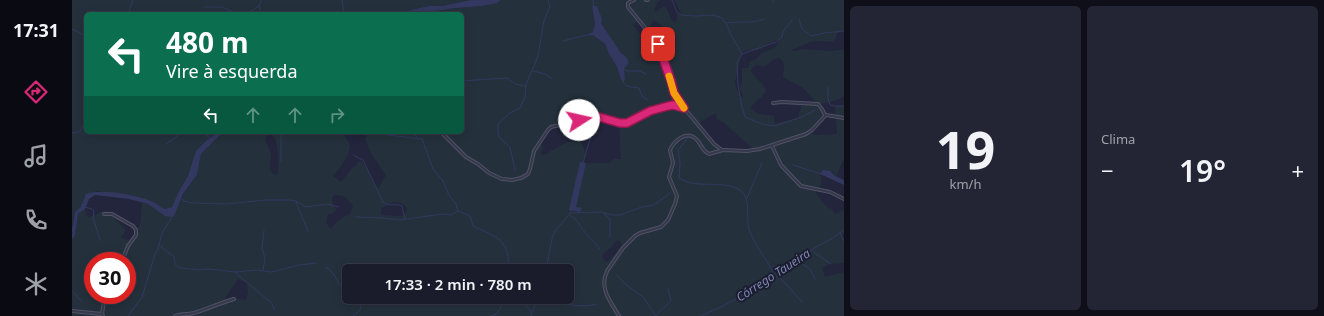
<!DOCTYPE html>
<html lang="pt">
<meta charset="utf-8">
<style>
:root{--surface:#1a1c2c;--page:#232534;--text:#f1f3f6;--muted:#9fa1a9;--line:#383a48;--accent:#db2777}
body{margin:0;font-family:"Noto Sans",sans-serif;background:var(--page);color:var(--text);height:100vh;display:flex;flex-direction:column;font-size:15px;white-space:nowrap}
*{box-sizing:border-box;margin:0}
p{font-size:13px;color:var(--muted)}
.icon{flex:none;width:22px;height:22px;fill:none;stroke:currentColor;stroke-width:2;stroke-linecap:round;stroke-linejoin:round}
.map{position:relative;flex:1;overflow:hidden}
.panel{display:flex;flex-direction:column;gap:6px;padding:6px;background:#0e0f18;width:480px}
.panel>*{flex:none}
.guide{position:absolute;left:12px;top:12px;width:380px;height:122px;border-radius:6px;box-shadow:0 2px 10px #0003,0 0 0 1px var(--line);background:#0b6e4f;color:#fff;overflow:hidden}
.speed{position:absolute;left:12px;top:252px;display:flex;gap:8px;font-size:20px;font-weight:700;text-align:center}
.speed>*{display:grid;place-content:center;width:52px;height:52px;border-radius:50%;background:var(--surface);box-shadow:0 2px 10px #0003,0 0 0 1px var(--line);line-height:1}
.speed .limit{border:6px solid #d22;background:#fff;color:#111}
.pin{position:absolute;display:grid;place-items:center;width:34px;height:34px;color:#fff;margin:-17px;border-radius:8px;box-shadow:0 2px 6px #0006}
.me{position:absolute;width:44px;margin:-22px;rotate:80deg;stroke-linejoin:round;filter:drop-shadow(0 0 3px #0008)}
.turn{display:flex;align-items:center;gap:14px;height:84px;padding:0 16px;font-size:18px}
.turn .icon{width:52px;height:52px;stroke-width:2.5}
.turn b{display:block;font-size:28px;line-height:34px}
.lanes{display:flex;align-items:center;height:38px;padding:0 16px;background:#0003;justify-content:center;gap:20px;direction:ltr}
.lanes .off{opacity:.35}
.big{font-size:30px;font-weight:600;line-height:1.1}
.panel .tile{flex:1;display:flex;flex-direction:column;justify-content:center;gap:6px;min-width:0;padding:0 14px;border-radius:6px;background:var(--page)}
.panel .dial{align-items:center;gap:0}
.dial b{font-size:52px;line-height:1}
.heat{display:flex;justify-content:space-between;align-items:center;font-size:22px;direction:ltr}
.panel .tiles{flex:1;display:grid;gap:6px;grid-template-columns:repeat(2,1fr)}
.trip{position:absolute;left:270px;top:264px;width:232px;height:40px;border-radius:6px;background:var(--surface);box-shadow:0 2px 10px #0003,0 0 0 1px var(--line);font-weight:600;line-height:40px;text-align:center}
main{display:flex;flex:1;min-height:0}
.dock{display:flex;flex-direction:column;width:72px;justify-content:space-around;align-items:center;background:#0a0b12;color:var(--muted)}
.dock .icon{width:28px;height:28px}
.dock .current{color:var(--accent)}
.dock b{font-size:18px;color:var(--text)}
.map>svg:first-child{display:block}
.green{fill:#24313c;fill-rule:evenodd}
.water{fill:#333860}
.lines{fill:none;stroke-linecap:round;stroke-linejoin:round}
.stream{stroke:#333860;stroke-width:1}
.river{stroke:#333860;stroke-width:3}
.minor-casing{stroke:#515266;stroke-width:4}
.minor{stroke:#36384b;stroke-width:2}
.route-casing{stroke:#8e194d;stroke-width:10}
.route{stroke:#db2777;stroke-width:7}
.slow{stroke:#f59e0b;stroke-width:7}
.labels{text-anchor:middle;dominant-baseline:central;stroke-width:4;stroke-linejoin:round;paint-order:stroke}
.water-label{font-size:12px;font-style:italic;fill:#8085b3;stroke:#1b1d30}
</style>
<main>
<nav class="dock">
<b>17:31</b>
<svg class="icon current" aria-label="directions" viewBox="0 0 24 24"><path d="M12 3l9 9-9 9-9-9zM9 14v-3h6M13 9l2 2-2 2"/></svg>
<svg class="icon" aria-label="music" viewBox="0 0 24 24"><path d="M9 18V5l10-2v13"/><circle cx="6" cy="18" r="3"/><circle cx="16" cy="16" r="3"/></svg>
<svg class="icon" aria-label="phone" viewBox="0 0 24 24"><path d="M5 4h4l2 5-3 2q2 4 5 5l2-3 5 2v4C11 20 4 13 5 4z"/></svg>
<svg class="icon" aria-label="climate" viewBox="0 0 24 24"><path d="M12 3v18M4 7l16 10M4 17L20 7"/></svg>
</nav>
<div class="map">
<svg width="772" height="316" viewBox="0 0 772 316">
<rect width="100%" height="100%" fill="#22253b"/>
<g class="green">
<path d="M0 0H399L370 6H357L320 14H14V132H147L135 140 125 151 116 176 107 191 103 203 98 208 93 209 80 202 58 195 25 191 14 194 8 208 3 212 0 227Z"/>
<path d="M429 0H588L584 5 582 11H585L590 7H594L600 21 603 22 605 19V14L609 13 602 0H772V30L765 34 764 38 761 42C753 42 744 40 736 43 730 45 724 49 718 50L723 51 731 49 759 51 772 49V96L763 101 748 104 752 115 735 133 745 135 765 134 763 106 772 105V159L764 177 760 172 748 174C751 183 750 186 743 192L755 207 760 209 763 214 772 210V233L770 235 772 239V263L758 264 750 268 753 277 772 272V316H0V230L2 231 4 230 6 214 13 209 15 216 16 217C23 216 29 210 35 211L49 225 54 231 49 237 58 241 68 224 70 203 76 204 93 216 105 209 111 195 125 175 129 154 151 132H272L274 138 278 144C278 157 269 166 261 176L269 182 280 168 284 166 285 163 289 161C296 166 300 181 306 189L314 175 300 155 293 139 295 134 294 132H390V14H340C355 12 369 9 384 8 399 6 416 8 429 0ZM520 6C527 20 536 34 545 47 549 53 554 57 557 63L552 68 553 78 549 80 545 67 537 54 533 44 521 35H513L521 32 523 24ZM582 20 595 30 581 34 579 32 575 37 580 44 577 46 561 25 564 22 576 30ZM704 40H707L704 47 690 53 683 60 678 61 676 68H670V81L668 89 671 95 670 97H668L663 83 670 52 677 50H686ZM707 58C715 63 711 70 711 77L731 88 744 102 742 104 730 103 728 112H727V118L703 123 702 116C693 113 686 117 679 108 681 100 691 99 694 90 690 81 682 78 679 71L681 67 685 65 693 67 702 59ZM644 113 645 119 651 122 681 149H649L637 139 625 124ZM527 116 547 122 549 159H542L537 163H514L503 207 509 162 512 163 514 156 509 141 495 142 472 155 468 153 471 147 468 143 479 128 519 117ZM198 135 202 137C206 142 208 170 205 175L201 174 198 170 199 153 193 140 194 136ZM263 195 272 196 281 205 278 214C270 216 264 223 258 229L254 222 256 214H260L264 210 260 202V197ZM321 202C327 202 332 203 335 209V211L331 216 310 215 309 213 310 208ZM546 240 550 245 536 262 533 261 530 256ZM21 261H55V295H21ZM277 271H495V297H277ZM166 279 175 283 176 292 174 300 162 298 157 301 153 298Z"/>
</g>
<g class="water">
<path d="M399 0H429L425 3 410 6 384 8 340 14H320L357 6H370Z"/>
<path d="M520 6H525L530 19 529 23 549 53 555 58 557 63 552 68 553 78 552 81 549 80 545 67 537 54 533 44 521 35 512 36 521 32 523 24Z"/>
<path d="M147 132H151L129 154 125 175 111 194 105 209 101 217 93 216 76 204 57 199 23 195 17 199 13 209 6 214 4 230 2 231 0 230 3 212 8 208 14 194C28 188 65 195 79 201 84 203 88 207 93 209L100 207 107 191 116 176 124 151 135 140Z"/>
<path d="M508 162 514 163 504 207 510 208 508 212 497 210Z"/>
<path d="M751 170 758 171 763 176 772 180V185L748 174Z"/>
</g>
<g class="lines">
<g class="stream">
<path d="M270 0 272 14"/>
<path d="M521 0 522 7"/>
<path d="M600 0 605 12 609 15 625 16 641 15 650 18 655 25 659 35 670 54"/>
<path d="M701 0V2"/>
<path d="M133 7H150L166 14"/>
<path d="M56 14 61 0"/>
<path d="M174 14 187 6"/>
<path d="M189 14 187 5 190 0"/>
<path d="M727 19 730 29 739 36 752 33 772 31"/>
<path d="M720 20C715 28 711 28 710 37L704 42 670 54 665 63 666 85 670 107 673 117 690 124 703 126 732 116 743 110"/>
<path d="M654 23C667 21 680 24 692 19"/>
<path d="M0 29 14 36"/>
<path d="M491 41 514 35"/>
<path d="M551 68 555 71H568L574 74"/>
<path d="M461 71 473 74 480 79"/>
<path d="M390 81 435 78 443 84 453 86"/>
<path d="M551 81C554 89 560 86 567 88L570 96 576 100"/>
<path d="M756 87V99L758 105 762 106H772"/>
<path d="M126 132 135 135 137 138"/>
<path d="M229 132 231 135"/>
<path d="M340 132 345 137"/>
<path d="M0 133 7 132 14 123"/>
<path d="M299 133 350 139 361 169 371 181 377 195 384 204 386 211 398 216 401 226C414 233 431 236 435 252 437 259 436 265 437 271"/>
<path d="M617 136 606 150 608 163 607 178C622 188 642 182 658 186 664 188 671 190 673 196 678 206 674 218 677 229 682 244 694 258 701 272"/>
<path d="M94 144 111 132"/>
<path d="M281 155 291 160 293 164 311 202C316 207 324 203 330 206L333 219"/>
<path d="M209 161V132"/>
<path d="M511 163 524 119"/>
<path d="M721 165 749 174"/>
<path d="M443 170 438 147 427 137 426 133V124L438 113 448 108 453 97 454 84 462 66 466 56 472 21 478 6 476 0"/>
<path d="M675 198 690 163"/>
<path d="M110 199 112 201 121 203 153 204 194 200H217L224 201 234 207 255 204 267 207"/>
<path d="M224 202 236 231"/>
<path d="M13 207 20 209 22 211 21 217 28 240"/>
<path d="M530 212 538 219V237"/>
<path d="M499 213 528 212 541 215H548L570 207 582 205 598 193"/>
<path d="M498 215C506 220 509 228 515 235 519 240 524 243 528 249"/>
<path d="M284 217 310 218 327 220 371 214 379 215 386 211"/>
<path d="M768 233 772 241"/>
<path d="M87 245 102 257C103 261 102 266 108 268L127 270 137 269 164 272 185 270 200 272 227 265 244 263"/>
<path d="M740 251 759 264"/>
<path d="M725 260 738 269 743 279"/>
<path d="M254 267 261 273 268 285 277 290"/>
<path d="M191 270 193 259 190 247 192 231"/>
<path d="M474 271C476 262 479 237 483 231 488 224 497 217 500 209"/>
<path d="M164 272 166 275 186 292 200 303 202 310"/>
<path d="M701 273 711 281 730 302"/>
<path d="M545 275 552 283 571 297 584 316"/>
<path d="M0 291 9 301"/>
<path d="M446 297 458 310 459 314"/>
<path d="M477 297C484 298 489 301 495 304 504 306 516 307 524 304"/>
<path d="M584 315 599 301 596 289"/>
<path d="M56 316 70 297 83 254 86 249 90 233 100 217"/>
<path d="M281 316 289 309 288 300 295 297"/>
<path d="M418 316 425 314 432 301 433 297"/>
<path d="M459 316 466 297"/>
<path d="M628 316 649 307 670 296 701 272 725 259 744 247 759 239 772 230"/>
</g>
<path class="river" d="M0 237 2 234 1 228"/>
<defs>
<g id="minor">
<path d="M562 0 556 3V7L586 44 599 81 602 93 611 107"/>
<path d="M574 0H576"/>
<path d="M701 103 710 102 746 104 750 109 753 115"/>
<path d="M369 132 394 157 406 164 417 173 430 179 440 180 449 178 456 174 458 169 462 151 476 130 479 127 524 117 548 123H555L578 111 598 105 610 107 613 109 642 144 650 150"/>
<path d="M700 146 709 165 729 186 758 192 772 199"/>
<path d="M32 214H40L61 226 64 230V235L56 246 50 261"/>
<path d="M0 311 30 314 31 316"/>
<path d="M30 314 33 295"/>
<path d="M103 316C111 313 119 315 125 312 137 308 149 303 162 299"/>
<path d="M547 316C538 301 527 288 535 271L551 248 563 236 568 233 589 227 596 220 603 204 605 196 597 177 601 163 598 150C602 141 615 129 625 140 630 145 630 151 637 154L651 150 675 151 688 149 734 134 740 130 754 115 772 118"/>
</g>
</defs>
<use href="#minor" class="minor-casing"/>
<use href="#minor" class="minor"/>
</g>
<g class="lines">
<defs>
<path id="route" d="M507 120 527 117 548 123H555L578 111 596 106 601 105 612 108 602 93 599 81 586 44"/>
</defs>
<use href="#route" class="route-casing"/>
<use href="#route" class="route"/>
<path class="slow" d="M597 76 602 93 612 108"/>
</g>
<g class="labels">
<g class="water-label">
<text transform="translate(701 275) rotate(-33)">Córrego Taueira</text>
</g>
</g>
</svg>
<div class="speed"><div class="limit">30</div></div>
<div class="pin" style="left:586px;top:44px;background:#d93025"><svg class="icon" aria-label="arrive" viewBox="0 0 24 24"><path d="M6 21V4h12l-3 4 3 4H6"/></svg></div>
<svg class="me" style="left:507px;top:120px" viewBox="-20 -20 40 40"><circle r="19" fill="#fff"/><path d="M0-13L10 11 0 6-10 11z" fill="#db2777"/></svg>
<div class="trip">17:33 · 2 min · 780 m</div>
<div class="guide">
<div class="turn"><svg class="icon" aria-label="left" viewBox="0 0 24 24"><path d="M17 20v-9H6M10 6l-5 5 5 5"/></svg><div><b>480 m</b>Vire à esquerda</div></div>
<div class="lanes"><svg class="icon" aria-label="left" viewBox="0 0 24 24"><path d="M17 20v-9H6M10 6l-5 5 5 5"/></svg><svg class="icon off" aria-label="ahead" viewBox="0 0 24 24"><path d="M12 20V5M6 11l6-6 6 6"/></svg><svg class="icon off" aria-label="ahead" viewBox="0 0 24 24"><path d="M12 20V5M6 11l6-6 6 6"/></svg><svg class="icon off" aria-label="right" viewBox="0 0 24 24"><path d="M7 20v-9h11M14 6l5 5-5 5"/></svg></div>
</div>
</div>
<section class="panel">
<div class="tiles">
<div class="tile dial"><b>19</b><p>km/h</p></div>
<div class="tile"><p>Clima</p>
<div class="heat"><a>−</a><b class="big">19°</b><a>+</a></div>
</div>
</div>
</section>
</main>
